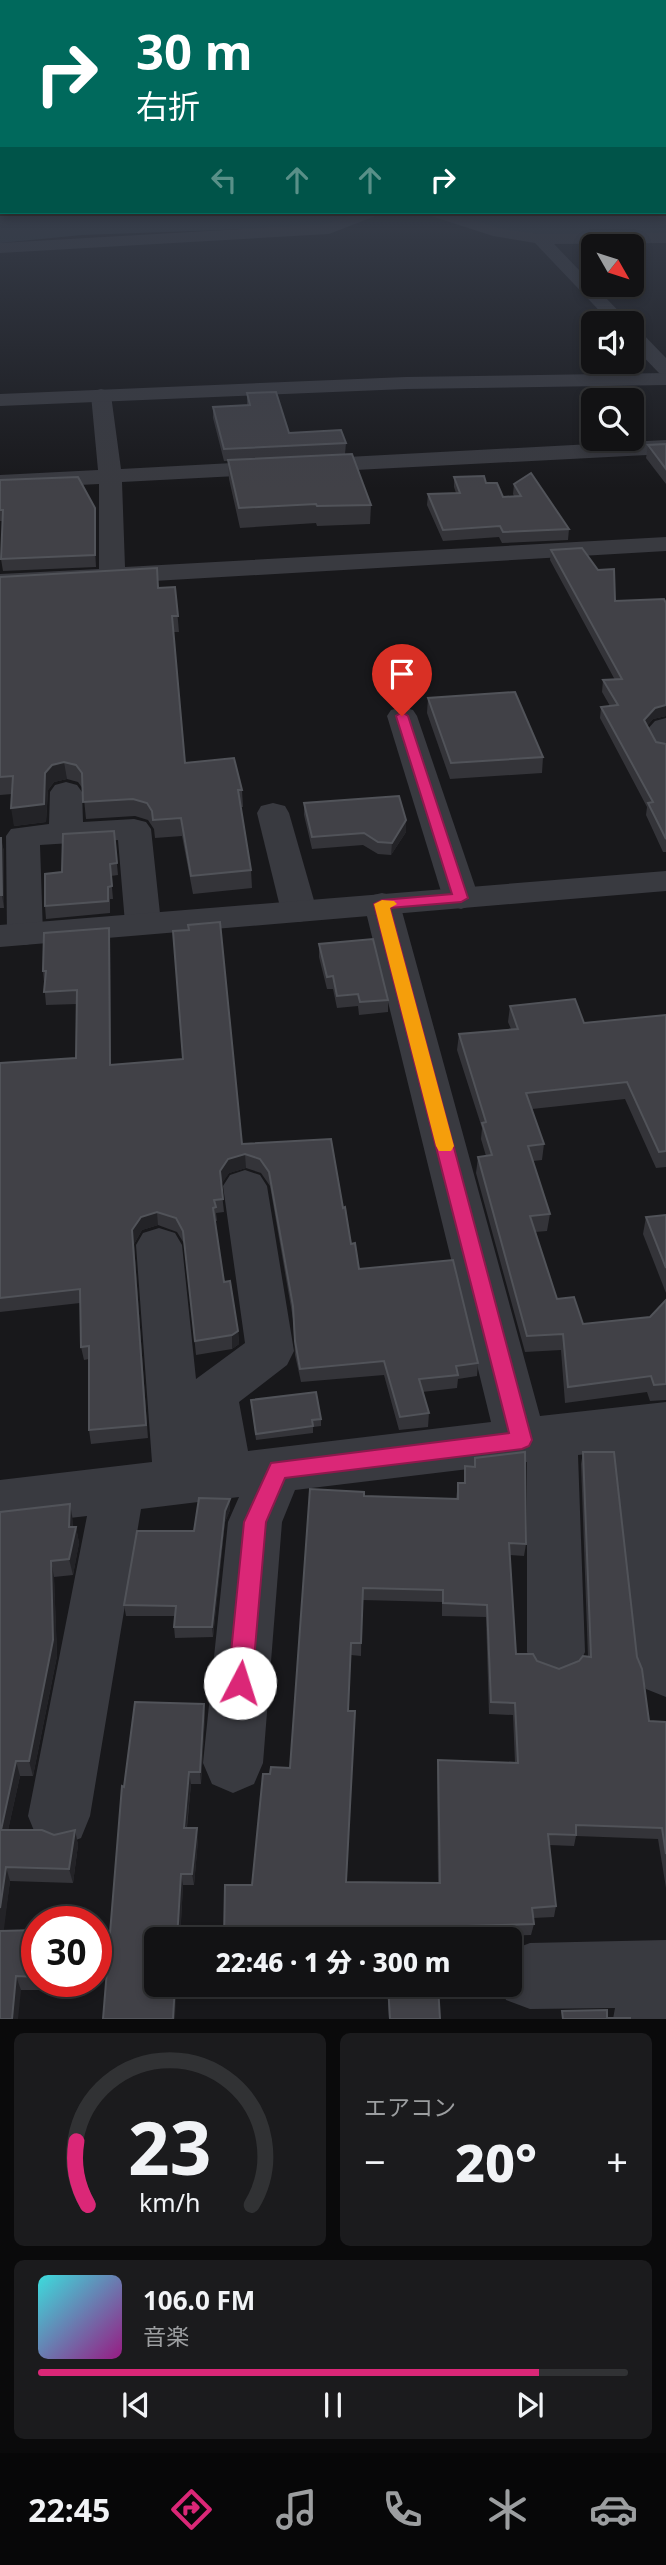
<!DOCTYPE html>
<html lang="ja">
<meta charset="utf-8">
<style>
:root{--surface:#121214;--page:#1b1b1d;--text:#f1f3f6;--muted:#9c9ea0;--line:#313234;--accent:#db2777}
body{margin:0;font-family:"Noto Sans","Noto Sans JP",sans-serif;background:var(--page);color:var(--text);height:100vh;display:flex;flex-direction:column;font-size:26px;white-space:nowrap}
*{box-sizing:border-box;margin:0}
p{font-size:23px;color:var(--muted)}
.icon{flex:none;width:38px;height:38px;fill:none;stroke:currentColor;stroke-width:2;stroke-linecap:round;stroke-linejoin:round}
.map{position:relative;height:2019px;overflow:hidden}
.details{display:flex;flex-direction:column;gap:14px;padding:14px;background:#0a0a0b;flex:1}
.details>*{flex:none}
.guide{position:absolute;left:0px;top:0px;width:667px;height:214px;box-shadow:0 4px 10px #0003,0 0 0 2px var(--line);background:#00695c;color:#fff;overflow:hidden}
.needle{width:46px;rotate:129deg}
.fabs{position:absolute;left:581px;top:234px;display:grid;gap:14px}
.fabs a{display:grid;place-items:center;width:63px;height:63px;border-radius:10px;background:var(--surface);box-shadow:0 4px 10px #0003,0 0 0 2px var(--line);font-size:35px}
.speed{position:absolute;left:21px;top:1906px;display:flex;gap:14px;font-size:35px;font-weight:700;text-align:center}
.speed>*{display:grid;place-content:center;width:91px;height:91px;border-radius:50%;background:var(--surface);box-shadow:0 4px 10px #0003,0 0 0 2px var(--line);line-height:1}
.speed .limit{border:10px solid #d22;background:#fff;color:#111}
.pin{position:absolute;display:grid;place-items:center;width:60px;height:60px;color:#fff;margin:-72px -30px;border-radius:50% 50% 50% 0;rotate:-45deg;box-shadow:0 0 7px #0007}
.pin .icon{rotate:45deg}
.me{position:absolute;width:77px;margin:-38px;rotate:5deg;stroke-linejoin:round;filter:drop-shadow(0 0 5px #0008)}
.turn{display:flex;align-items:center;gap:24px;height:147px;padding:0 21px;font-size:32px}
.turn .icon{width:91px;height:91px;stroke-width:2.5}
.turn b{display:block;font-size:49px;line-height:60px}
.lanes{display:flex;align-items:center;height:66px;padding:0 21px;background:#0003;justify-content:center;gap:35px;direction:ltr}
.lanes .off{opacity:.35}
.big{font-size:52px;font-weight:800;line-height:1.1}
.details .card{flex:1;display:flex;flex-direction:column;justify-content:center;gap:10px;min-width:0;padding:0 24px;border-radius:10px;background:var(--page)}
.details .dial{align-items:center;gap:0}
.dial svg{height:182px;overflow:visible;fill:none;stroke:var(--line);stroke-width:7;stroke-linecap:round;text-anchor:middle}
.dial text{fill:var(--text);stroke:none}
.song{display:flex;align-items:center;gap:21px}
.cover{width:84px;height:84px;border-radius:10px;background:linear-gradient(135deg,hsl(180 70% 55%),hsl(310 70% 35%))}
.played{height:7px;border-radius:4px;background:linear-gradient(90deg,var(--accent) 85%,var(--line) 85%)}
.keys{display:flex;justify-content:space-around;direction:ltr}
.heat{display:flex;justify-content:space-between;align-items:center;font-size:38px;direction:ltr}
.details .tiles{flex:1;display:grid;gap:14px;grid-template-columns:1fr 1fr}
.card:last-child{grid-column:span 2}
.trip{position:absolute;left:144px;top:1927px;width:378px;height:70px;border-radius:10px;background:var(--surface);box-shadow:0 4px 10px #0003,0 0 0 2px var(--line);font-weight:800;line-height:70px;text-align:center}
.menu{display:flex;height:112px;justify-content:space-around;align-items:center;background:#070708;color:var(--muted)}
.menu .icon{width:49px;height:49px}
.menu .selected{color:var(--accent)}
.menu b{font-size:32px;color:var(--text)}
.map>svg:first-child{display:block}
.water{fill:#2d3840}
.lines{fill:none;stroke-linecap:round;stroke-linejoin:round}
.minor{fill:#393a40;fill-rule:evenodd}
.tertiary{fill:#393a40;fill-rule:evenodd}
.wall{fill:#343439;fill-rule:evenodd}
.shaded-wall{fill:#232327}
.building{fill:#414147;stroke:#515359;stroke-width:2;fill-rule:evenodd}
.route{fill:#db2777;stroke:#8e194d;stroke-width:2}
.slow{fill:#f59e0b}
</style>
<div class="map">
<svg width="666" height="2019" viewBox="0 0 666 2019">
<rect width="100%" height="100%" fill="#18181b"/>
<g class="water">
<path d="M0 206 2 212H368L329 226 82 235 0 243Z"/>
<path d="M666 206V236L568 237 498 230 450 212H665Z"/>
</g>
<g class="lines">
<g class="minor">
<path d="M360 212H381L378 215 329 234 0 253V243L327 224Z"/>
<path d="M425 212H448L501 229 540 234 666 233V243L554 244 631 324H612L535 243 493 236 428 215Z"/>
<path d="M632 328 639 330 666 358V375L659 373 632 345Z"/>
<path d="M101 389 108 391 111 395 121 469 666 440V454L122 482 125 567 666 537V551L0 590V574L99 569V484L0 489V475L98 470 91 395 94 391Z"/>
<path d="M402 707 413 710 417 716 479 898 473 905 461 909 449 905 443 898 387 716 391 710Z"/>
<path d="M666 718V753L655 751 645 732 655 721Z"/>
<path d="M66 782 77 785 82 792 83 822 134 819 146 822 151 829 161 923 156 931 143 934 130 931 125 923 118 840 40 845 43 934 38 942 25 945 12 942 7 934 6 836 11 829 49 824 50 792 55 785Z"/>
<path d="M273 803 285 806 289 813 317 911 312 919 299 922 286 919 281 911 257 813 261 806Z"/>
<path d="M382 893 395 896 400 904 540 1416 666 1402V1697L646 1689 637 1669 613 1451 578 1455 585 1652 576 1671 556 1679 536 1671 527 1652V1462L295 1490 282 1522 263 1763 254 1784 233 1793 212 1784 203 1763 228 1522 239 1497 141 1509 90 1816 81 1838 59 1847 37 1838 28 1816 87 1516 0 1526V1480L152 1462 136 1245 143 1233 159 1228 175 1233 182 1245 196 1379 245 1343 223 1186 230 1175 245 1170 260 1175 267 1186 294 1351 287 1365 239 1402 248 1451 491 1422 364 904 369 896Z"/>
<path d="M666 1940V2019H613L615 2008 530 2009 506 2000 500 1984H509V1951L530 1943Z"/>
</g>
<g class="tertiary">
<path d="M666 373V385L406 389 0 406V394L406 377Z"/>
<path d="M666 871V891L0 947V925Z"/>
</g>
</g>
<g class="wall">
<path d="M247 393 289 433 346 443 345 454 371 505 370 524 317 526 316 523 240 528 229 479 228 461H224L213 418V407L247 405Z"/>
<path d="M666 444V484L646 458 648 445Z"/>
<path d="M454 477 486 483 503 497 514 496 513 494 514 484 569 529 568 540 502 543 499 537 443 541 427 505 428 494 456 493 454 487Z"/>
<path d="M0 480 96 519V567L3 571 1 559 3 521H0Z"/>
<path d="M551 550 615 601 666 603V716L653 719 647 726 656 742 666 744V852H663L646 815 647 807 600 718 601 707 610 706 602 692 603 680H615L550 560Z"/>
<path d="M0 577 158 588 175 587 179 632H173L185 763 242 790 243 807H241L251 870 252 888 193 894 182 836 155 838 154 829 148 820 135 816 86 819 83 789 78 782 67 779 54 782 48 790 46 822 14 826 12 794 0 795Z"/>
<path d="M428 698 543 757 542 773 450 779 427 713Z"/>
<path d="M304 803 406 832 391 855 378 854 363 845 312 849 304 815Z"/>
<path d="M114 831 118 875 111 876 113 899H110V913L46 919 45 906 62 872Z"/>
<path d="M0 838 4 851V908H0Z"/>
<path d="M109 928 110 940 111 1065 343 1208 351 1244 359 1269 478 1363 477 1376 458 1379 457 1388 422 1392 429 1413 428 1427 399 1430 384 1375 301 1382 295 1355 293 1319 270 1186 261 1173 246 1168 229 1173 221 1184 224 1212 216 1213 217 1221H215L224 1282 238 1331 239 1344 232 1349 196 1355 185 1245 177 1232 158 1225 142 1230 134 1244 148 1438 91 1444 89 1430V1359L84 1360 81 1347 80 1303 0 1312V1063L76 1058 77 1004 46 1005 43 971Z"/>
<path d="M319 944 388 1000V1012L359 1015 358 1006 337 1008 333 989H327L319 957Z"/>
<path d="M510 1006 584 1023 666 1015V1167L656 1168 625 1099 532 1109 544 1144 542 1160 533 1161 550 1214 547 1231 535 1232 557 1299 583 1324 650 1317 666 1300V1400L650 1401 647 1392 565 1403 561 1350 525 1352 476 1173 478 1157 486 1156 481 1139 482 1128 457 1050 459 1034 511 1029 508 1022Z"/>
<path d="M666 1215V1293L643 1234 646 1217Z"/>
<path d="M251 1400 321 1419V1426L313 1427V1433L256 1440Z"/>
<path d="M583 1452 637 1657 649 1721 666 1722V1888L658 1839 576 1836 574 1846 549 1845 556 1906 554 1917 533 1918 534 1924 531 1935 430 1938 252 1885 270 1774 290 1768 364 1496 456 1499 458 1483H464L465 1466 474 1467 475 1458 526 1544 524 1556 510 1555 516 1654 559 1669 579 1661 588 1657 581 1464ZM362 1600 442 1602V1616L486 1617 489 1714 513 1715 515 1763 438 1760 437 1772 438 1883 347 1882 348 1711 351 1655 361 1656Z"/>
<path d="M230 1499V1510L225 1522 213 1637 175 1638 174 1627 175 1616H126L124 1605 194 1531Z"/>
<path d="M0 1512 73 1521V1527H76L79 1543 73 1575 54 1577 57 1656 33 1776H20L8 1830 54 1835 75 1830 78 1845 73 1883 10 1881 3 1931 37 1930V1981H59L58 1990H21L0 2019Z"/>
<path d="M205 1716 201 1784H191L187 1828 198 1840 194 1885H183L180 1939H156L124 1787Z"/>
<path d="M224 1984H313V1992L225 1991Z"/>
<path d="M387 1984H431L440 2019H389Z"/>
</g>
<g class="shaded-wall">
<path d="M95 508 96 519V567L95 555Z"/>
<path d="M666 705V716L653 719 642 732 644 720 655 708Z"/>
<path d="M64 762 67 779 54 782 48 790 46 822 14 826 11 808 52 765Z"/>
<path d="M406 820V832L391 855 392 843Z"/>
<path d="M1 838 4 851V908L2 895Z"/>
<path d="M109 928 110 940 111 1078 110 1065Z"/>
<path d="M245 1154 246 1168 229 1173 221 1185 220 1171 228 1159Z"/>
<path d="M157 1212 158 1225 142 1230 134 1244 148 1438 132 1230 141 1217Z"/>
<path d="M238 1331 239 1344 232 1349V1335Z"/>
<path d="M230 1499V1510L225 1522 213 1637 212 1627 225 1511Z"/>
<path d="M70 1504 73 1521 72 1543 69 1527Z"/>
<path d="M76 1527 79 1543 73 1575 69 1559Z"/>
<path d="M51 1561 54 1577 57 1656 33 1776 29 1761Z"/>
<path d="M204 1704 205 1716 201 1784 200 1772Z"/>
<path d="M16 1761 20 1776 5 1844 1 1830Z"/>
<path d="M189 1772 191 1784 185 1840 184 1828Z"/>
<path d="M197 1828 198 1840 194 1885 192 1874Z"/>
<path d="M75 1830 78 1845 73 1883 69 1869Z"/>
<path d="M6 1867 10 1881 2 1945 0 1941V1908Z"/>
<path d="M181 1874 183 1885 180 1939H177Z"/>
<path d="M16 1976 21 1990 18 2019H12Z"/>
<path d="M55 1981H59L58 1990Z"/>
<path d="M175 1984H177L175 2019H173Z"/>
</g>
<g class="building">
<path d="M276 392 289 433 341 430 346 443 224 449 213 407 250 405 247 393Z"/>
<path d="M666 444V469L648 445Z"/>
<path d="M352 454 371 505 317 506 316 504 239 508 228 460Z"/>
<path d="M531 473 569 529 503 532 500 526 443 530 428 494 460 493 454 477 484 476 486 483H497L503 497 521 496 514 484Z"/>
<path d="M78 477 95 508V555L1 559 3 510H0V480Z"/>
<path d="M582 548 598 570 614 569 615 601 664 599 666 603V705L655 708 644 720 656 742 666 744V839L648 803 653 802 601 707 618 705 603 680 622 679 551 550Z"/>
<path d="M157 568 158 588 175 587 178 616H172L185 763 234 758 242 790H238L251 870 191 876 181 818 153 820 152 811 147 803 133 799 83 802 82 773 76 765 64 762 52 765 45 773 44 804 11 808 13 776 0 777V577Z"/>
<path d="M515 692 543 757 451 763 428 698Z"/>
<path d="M399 796 406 820 392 843 378 842 364 833 312 837 304 803Z"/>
<path d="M114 831 117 863 110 864 112 886 108 887V901L45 906V874L62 872 63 834Z"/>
<path d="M0 838H1L2 895H0Z"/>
<path d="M220 922 242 1144 331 1139 343 1208 345 1207 351 1244 355 1243 359 1269 453 1260 478 1363 456 1366 458 1375 419 1379 429 1413 400 1417 384 1361 300 1369 295 1341 293 1306 269 1172 260 1159 245 1154 228 1159 220 1171 223 1199 214 1200 216 1207 213 1208 224 1282 230 1281 238 1331 232 1335 195 1341 183 1231 176 1218 157 1212 141 1217 132 1230 146 1425 89 1430V1346L81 1347 80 1289 0 1298V1063L76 1058 77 990 44 992 46 971H43L44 933 109 928 110 1065 183 1059 173 931 189 930 188 925Z"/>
<path d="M373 939 388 1000 360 1002 358 994 337 996 333 976 327 977 319 944Z"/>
<path d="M575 999 584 1023 666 1015V1151L659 1152 627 1082 526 1093 544 1144 528 1146 550 1214 530 1216 557 1299 574 1297 583 1324 650 1317 666 1300V1384L654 1385 651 1376 568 1387 563 1334 527 1336 478 1157 492 1155 482 1123 486 1122 459 1034 518 1029 510 1006Z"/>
<path d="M666 1215V1268L646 1217Z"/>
<path d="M316 1392 321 1419 312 1420 313 1426 256 1434 251 1400Z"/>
<path d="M525 1452 526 1544 509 1543 516 1654H533L537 1661 559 1669 579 1661 583 1656 591 1657 583 1452H614L637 1657 642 1669 649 1721 666 1722V1854L662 1828 576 1825V1835L548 1834 556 1906 532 1908 534 1924 430 1927V1939H224L225 1885H252L263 1774H270L271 1767 290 1768 310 1489 364 1492V1496L458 1499V1483H465V1466L475 1467V1458ZM363 1588 443 1590V1603L487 1605 491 1702 515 1703 518 1763 438 1760 440 1883 346 1882 355 1711H348L351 1643H361Z"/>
<path d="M199 1498 230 1499 225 1511 212 1627H174L176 1606 124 1605 137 1531H194Z"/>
<path d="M70 1504 69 1527H76L69 1559 51 1561 53 1640 29 1761H16L1 1830H42L54 1835 75 1830 69 1869 6 1867 0 1908V1512Z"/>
<path d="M135 1702 204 1704 200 1772H189L184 1828H197L192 1874H181L177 1939H156V1984H175L173 2019H103L122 1786 124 1787Z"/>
<path d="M37 1930V1977L16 1976 12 2019H0V1931Z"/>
<path d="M388 1984H431V1986H438L440 2019H390Z"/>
<path d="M607 2010V2018H630V2019H563L562 2011Z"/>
</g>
<linearGradient id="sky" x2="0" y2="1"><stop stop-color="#0d0d0f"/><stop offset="0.42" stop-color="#373d4a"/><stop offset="1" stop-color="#373d4a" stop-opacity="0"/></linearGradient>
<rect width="666" height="489" fill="url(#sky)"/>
<path class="route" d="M402 712 408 716 468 898 461 902 390 908 532 1440 529 1446 522 1449 285 1478 266 1522 252 1683 249 1691 240 1694 232 1691 228 1683 244 1522 271 1463 509 1433 374 904 382 900 452 894 396 716Z"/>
<path class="slow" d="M382 900 394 901 397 904 390 908 454 1146 451 1151H439L436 1146 374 904Z"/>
</svg>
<div class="fabs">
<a><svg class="needle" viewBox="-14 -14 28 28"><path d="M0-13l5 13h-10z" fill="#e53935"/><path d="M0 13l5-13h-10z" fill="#9c9ea0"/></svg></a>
<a><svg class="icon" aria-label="sound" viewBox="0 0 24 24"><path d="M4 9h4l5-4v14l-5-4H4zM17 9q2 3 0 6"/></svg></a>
<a><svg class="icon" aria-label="search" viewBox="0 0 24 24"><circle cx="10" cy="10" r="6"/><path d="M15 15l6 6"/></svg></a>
</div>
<div class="speed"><div class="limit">30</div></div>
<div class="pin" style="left:402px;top:716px;background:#d93025"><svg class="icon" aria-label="arrive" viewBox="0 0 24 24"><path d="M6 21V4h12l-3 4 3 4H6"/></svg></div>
<svg class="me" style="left:240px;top:1683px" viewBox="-20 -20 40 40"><circle r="19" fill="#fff"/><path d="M0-13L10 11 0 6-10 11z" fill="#db2777"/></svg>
<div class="trip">22:46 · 1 分 · 300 m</div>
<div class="guide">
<div class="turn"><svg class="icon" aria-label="right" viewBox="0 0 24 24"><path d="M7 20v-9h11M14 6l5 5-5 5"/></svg><div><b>30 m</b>右折</div></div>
<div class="lanes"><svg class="icon off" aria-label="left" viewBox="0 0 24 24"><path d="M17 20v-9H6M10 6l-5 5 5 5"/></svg><svg class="icon off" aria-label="ahead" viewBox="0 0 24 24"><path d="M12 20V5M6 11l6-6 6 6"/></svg><svg class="icon off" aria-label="ahead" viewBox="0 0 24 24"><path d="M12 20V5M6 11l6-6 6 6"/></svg><svg class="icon" aria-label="right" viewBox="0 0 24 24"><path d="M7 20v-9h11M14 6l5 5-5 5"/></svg></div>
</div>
</div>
<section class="details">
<div class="tiles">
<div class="card dial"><svg viewBox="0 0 100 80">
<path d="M14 69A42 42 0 1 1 86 69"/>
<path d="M14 69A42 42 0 0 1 9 41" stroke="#db2777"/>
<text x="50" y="56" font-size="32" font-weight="700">23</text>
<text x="50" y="72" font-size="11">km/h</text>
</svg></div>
<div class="card"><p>エアコン</p>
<div class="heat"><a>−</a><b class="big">20°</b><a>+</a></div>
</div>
<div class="card">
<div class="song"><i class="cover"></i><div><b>106.0 FM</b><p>音楽</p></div></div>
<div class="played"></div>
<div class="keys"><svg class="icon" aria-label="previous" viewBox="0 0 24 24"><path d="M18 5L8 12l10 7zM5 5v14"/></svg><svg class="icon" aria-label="pause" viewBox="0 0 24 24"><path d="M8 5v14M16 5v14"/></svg><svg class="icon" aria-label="next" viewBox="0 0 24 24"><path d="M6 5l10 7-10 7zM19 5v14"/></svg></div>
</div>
</div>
</section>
<nav class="menu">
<b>22:45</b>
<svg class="icon selected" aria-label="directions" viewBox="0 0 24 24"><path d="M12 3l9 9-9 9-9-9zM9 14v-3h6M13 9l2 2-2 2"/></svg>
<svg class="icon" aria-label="music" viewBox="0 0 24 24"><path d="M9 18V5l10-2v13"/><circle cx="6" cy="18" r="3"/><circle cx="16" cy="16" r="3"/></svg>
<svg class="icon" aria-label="phone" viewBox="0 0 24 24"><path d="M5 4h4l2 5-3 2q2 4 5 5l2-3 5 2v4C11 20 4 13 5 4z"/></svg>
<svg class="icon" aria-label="climate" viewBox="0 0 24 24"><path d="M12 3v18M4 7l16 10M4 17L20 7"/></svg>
<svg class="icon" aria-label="car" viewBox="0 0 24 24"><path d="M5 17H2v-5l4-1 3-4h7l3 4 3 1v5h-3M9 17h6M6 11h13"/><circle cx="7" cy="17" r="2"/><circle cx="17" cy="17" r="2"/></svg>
</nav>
